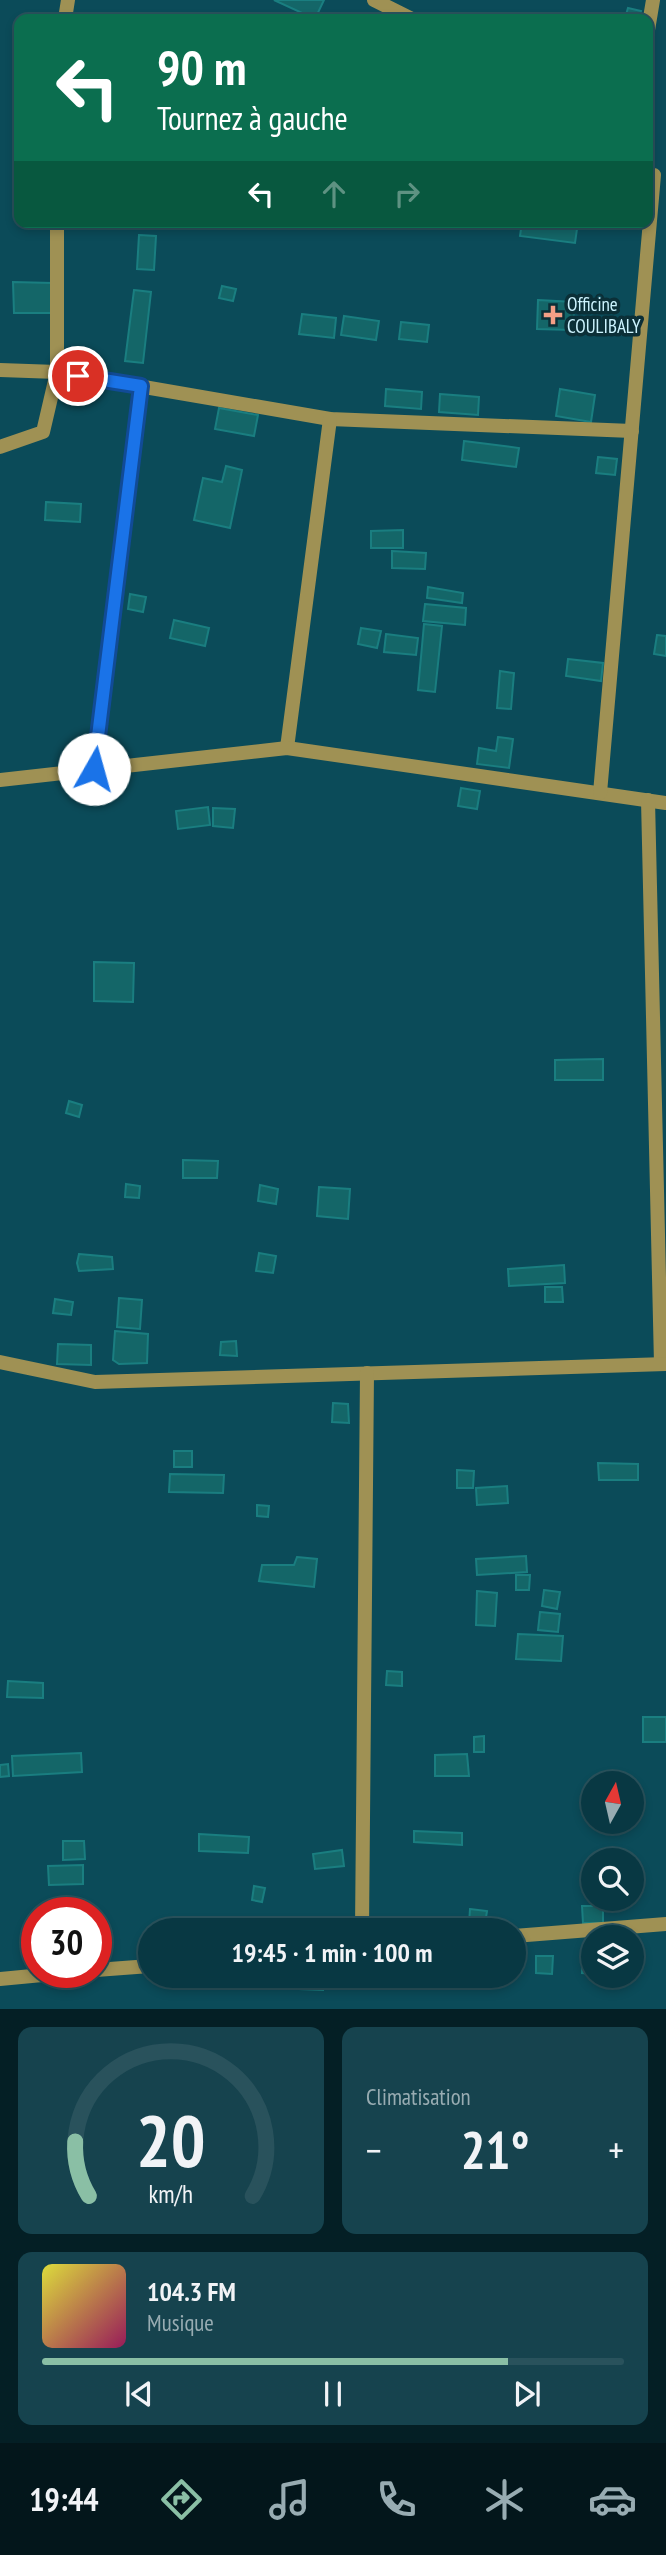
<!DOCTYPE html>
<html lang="fr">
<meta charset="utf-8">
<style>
:root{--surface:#083843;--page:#16434e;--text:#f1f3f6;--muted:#98acb2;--line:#29525c;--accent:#8abfa5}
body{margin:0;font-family:"PT Sans Narrow",sans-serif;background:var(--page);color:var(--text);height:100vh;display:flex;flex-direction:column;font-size:26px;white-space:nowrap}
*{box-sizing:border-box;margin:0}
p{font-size:23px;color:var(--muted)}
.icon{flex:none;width:38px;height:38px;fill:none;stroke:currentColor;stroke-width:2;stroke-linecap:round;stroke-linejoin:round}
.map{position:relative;height:2009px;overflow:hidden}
.side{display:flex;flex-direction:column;gap:18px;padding:18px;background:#041f25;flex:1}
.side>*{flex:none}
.guide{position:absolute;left:14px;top:14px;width:639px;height:214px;border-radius:14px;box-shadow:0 4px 10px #0003,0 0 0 2px var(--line);background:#0b6e4f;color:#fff;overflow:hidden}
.needle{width:46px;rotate:8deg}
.buttons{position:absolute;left:581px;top:1771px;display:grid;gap:14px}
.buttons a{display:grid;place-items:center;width:63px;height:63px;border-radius:50%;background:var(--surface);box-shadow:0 4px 10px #0003,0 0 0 2px var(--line);font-size:35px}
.speed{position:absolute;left:21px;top:1897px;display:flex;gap:14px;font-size:35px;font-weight:700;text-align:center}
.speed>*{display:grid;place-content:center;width:91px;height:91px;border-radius:50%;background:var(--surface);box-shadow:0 4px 10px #0003,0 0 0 2px var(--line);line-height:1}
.speed .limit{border:10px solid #d22;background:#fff;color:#111}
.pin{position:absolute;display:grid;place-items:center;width:60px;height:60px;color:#fff;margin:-30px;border:4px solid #fff;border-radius:50%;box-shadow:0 2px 7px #0007}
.me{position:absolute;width:77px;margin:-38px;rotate:7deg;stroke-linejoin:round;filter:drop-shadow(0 0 5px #0008)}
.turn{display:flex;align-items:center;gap:24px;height:147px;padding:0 28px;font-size:32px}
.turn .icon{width:91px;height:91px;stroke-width:2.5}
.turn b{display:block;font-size:49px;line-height:60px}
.lanes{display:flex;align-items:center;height:66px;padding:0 28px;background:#0003;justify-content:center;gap:35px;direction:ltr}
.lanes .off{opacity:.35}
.big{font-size:52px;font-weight:700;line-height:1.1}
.side .tile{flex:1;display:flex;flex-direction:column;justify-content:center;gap:10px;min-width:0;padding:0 24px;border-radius:14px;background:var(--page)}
.side .dial{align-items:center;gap:0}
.dial svg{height:182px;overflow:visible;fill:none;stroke:var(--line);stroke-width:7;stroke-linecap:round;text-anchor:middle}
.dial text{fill:var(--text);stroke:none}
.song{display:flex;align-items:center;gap:21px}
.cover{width:84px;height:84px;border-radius:10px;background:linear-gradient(135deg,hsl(60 70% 55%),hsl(330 70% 35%))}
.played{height:7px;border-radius:4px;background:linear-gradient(90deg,var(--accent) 80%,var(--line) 80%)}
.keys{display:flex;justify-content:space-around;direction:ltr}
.heat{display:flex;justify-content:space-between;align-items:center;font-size:38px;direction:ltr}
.side .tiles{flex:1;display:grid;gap:18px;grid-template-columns:1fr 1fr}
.tile:last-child{grid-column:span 2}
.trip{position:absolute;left:138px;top:1918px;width:388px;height:70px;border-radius:35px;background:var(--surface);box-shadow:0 4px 10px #0003,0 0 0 2px var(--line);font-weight:700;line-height:70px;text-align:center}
.menu{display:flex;height:112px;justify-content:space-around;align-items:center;background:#03161b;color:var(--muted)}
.menu .icon{width:49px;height:49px}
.menu .selected{color:var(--accent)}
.menu b{font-size:32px;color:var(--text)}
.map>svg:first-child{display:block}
.building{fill:#146668;stroke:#1a7e80;stroke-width:2}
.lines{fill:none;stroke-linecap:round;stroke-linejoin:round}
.street{stroke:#9f9154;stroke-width:14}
.route-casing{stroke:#114b97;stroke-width:18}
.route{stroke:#1a73e8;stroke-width:12}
.poi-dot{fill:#f39f86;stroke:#0b2f37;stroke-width:2.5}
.labels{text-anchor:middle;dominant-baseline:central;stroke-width:7;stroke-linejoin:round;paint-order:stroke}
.poi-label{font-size:19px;fill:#ccf3fe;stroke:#0b2f37;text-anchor:start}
</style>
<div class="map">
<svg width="666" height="2009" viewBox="0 0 666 2009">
<rect width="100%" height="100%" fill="#0b4b59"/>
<g class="building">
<path d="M274 0H324L315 19Z"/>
<path d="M628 8 641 11 639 19 625 18Z"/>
<path d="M522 222H578L575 243 520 236Z"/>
<path d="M139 235 156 236 154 270 137 269Z"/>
<path d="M13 282 52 283V313H14Z"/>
<path d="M222 286 236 289 233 301 219 298Z"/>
<path d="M134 290 151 292 143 363 125 361Z"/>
<path d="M538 300 574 302 573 330 537 329Z"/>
<path d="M302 314 336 318 334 338 299 334Z"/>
<path d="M344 316 379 321 376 340 341 335Z"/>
<path d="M401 322 429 325 427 342 399 339Z"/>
<path d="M386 389 422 392 421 409 385 406Z"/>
<path d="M560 389 595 395 591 422 556 416Z"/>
<path d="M440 394 479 397 478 415 439 412Z"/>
<path d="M219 408 258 415 254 436 215 429Z"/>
<path d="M464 441 519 448 516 467 462 460Z"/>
<path d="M598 457 617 459 615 475 596 473Z"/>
<path d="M226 466 242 470 230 528 194 520 203 478 222 482Z"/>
<path d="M46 502 81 504 80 522 45 520Z"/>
<path d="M403 530V548H371V531Z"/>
<path d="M392 551 426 553 425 569 392 568Z"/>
<path d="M428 587 463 593 462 603 427 598Z"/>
<path d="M130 594 146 597 143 612 128 609Z"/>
<path d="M425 604 466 608 465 625 423 621Z"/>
<path d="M174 620 209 628 205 646 170 638Z"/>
<path d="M424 624 442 626 435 692 418 690Z"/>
<path d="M361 628 381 631 377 648 358 644Z"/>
<path d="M386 634 418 638 416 655 384 652Z"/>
<path d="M657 635 666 636V656L654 654Z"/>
<path d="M568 659 603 663 601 681 566 676Z"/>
<path d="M500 671 514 673 511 709 497 708Z"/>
<path d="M498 737 513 739 509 768 477 764 479 748 496 751Z"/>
<path d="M461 788 480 791 477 809 458 806Z"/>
<path d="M208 807 210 825 178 829 176 811Z"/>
<path d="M213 808 235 809 233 828 213 826Z"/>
<path d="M94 962 134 963 133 1002 94 1001Z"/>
<path d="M603 1059V1080H555V1060Z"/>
<path d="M69 1101 82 1105 79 1117 66 1113Z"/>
<path d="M183 1160 218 1161 217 1178H183Z"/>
<path d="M126 1184 140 1186 139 1198 125 1197Z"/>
<path d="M260 1185 278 1189 276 1204 258 1201Z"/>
<path d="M319 1187 350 1189 348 1219 317 1216Z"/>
<path d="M259 1253 276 1256 273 1273 256 1271Z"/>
<path d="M79 1254 112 1257 113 1269 79 1271 77 1263Z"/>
<path d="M564 1265 565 1283 509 1286 508 1269Z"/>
<path d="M545 1287H562L563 1302H545Z"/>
<path d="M119 1298 142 1300 140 1329 117 1327Z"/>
<path d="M55 1299 73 1302 71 1315 53 1313Z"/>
<path d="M115 1331 148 1334 147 1363 119 1364 113 1360Z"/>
<path d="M236 1341 237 1356 220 1355 221 1342Z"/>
<path d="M58 1344 91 1345V1365L57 1364Z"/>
<path d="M333 1403 348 1404 349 1423 332 1422Z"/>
<rect x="174" y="1451" width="18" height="16"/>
<path d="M598 1463 638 1464V1480H599Z"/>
<path d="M457 1470 474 1471 473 1488H457Z"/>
<path d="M170 1474 224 1475 223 1493 169 1492Z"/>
<path d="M507 1486 508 1503 477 1505 476 1488Z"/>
<path d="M257 1505 269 1506 268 1517 257 1516Z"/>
<path d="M526 1556 527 1572 477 1575 476 1559Z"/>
<path d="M297 1557 317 1559 314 1587 259 1581 262 1565H294Z"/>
<path d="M516 1575H530L529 1590H516Z"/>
<path d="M544 1590 560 1592 557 1609 542 1606Z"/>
<path d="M477 1591 497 1593 495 1626 476 1625Z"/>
<path d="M540 1612 560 1614 558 1632 538 1630Z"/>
<path d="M518 1634 563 1636 561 1661 516 1659Z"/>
<path d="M387 1671 402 1672V1686L386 1685Z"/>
<path d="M8 1681 43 1683V1698L7 1697Z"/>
<rect x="643" y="1717" width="23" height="25"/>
<path d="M484 1736V1752H474V1737Z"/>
<path d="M81 1753 82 1772 13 1776 12 1756Z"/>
<path d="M467 1754 469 1776H435V1755Z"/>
<path d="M8 1764 9 1776 0 1777V1765Z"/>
<path d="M414 1831 462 1833V1845L414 1842Z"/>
<path d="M199 1834 249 1837 248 1853 199 1851Z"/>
<path d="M63 1841H84L85 1859 63 1860Z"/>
<path d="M342 1850 344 1866 315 1869 313 1854Z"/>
<path d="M83 1865V1884L49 1885 48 1866Z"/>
<path d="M254 1886 265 1888 262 1902 252 1900Z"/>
<path d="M582 1906H603V1923H583Z"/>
<path d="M470 1909 487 1911 485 1924H469Z"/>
<path d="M583 1955H593V1974L582 1973Z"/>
<path d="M536 1956H553L552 1974 536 1973Z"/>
<path d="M299 1976H323V1990L299 1989Z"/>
</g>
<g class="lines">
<g class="street">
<path d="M374 0 412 19"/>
<path d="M65 19 68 0"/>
<path d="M648 30 653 0"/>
<path d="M0 370 57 372 330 419 632 431"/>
<path d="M0 447 43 432 57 372V222"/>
<path d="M287 748 330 419"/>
<path d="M94 770 141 386"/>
<path d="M0 780 287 748 666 803"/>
<path d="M600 793 654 175"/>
<path d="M648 800 661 1364"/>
<path d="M0 1362 95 1382 666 1364"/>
<path d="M362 1930 367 1373"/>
<path d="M514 1936 666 1924"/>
<path d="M96 1970 150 1966"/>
<path d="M0 1979 74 1972"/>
</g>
</g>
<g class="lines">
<defs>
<path id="route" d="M78 376 141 386 94 769"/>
</defs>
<use href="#route" class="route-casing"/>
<use href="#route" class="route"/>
</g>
<path class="poi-dot" d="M549.5 304.5h7v7h7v7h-7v7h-7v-7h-7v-7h7z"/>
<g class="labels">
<g class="poi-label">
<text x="567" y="304">Officine<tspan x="567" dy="22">COULIBALY</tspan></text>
</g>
</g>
</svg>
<div class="buttons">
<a><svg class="needle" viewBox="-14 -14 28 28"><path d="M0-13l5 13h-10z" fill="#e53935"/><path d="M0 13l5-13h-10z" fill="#98acb2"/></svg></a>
<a><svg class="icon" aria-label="search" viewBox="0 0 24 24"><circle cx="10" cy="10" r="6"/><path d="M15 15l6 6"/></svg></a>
<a><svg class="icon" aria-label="layers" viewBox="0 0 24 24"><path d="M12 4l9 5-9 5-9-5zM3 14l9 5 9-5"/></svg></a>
</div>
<div class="speed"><div class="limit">30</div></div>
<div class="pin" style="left:78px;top:376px;background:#d93025"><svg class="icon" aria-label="arrive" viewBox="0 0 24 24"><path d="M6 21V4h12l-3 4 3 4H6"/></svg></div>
<svg class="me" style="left:94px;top:769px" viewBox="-20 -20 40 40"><circle r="19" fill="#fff"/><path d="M0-13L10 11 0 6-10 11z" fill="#1a73e8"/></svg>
<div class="trip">19:45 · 1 min · 100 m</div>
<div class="guide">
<div class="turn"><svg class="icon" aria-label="left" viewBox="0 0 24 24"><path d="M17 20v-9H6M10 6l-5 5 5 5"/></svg><div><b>90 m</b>Tournez à gauche</div></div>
<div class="lanes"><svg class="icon" aria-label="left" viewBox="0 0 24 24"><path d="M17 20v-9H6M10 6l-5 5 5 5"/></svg><svg class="icon off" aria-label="ahead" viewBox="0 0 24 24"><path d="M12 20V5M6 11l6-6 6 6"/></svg><svg class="icon off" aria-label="right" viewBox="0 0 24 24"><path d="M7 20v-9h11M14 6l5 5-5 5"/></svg></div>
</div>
</div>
<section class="side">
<div class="tiles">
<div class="tile dial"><svg viewBox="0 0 100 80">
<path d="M14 69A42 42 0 1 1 86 69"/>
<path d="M14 69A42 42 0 0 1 8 45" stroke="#8abfa5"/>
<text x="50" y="56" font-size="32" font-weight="700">20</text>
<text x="50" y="72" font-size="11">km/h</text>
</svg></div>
<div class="tile"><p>Climatisation</p>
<div class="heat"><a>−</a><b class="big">21°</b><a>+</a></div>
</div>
<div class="tile">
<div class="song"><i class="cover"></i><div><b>104.3 FM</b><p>Musique</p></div></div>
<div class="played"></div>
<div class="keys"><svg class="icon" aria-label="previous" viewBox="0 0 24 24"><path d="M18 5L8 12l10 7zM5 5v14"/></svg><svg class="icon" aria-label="pause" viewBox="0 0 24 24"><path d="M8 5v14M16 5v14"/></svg><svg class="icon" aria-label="next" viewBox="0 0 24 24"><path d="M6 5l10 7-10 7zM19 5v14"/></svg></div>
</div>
</div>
</section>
<nav class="menu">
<b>19:44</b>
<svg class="icon selected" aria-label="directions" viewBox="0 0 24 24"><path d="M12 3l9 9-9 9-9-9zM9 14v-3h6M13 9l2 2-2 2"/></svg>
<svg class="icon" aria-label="music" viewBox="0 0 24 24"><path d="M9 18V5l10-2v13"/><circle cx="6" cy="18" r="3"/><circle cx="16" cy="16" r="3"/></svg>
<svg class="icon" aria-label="phone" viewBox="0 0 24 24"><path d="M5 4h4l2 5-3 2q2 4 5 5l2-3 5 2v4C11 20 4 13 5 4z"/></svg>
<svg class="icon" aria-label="climate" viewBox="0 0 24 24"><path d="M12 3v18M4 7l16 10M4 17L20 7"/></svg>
<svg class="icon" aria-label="car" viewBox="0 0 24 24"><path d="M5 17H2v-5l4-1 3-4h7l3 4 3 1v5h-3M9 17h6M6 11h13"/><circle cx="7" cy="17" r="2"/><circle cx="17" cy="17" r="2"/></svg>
</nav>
